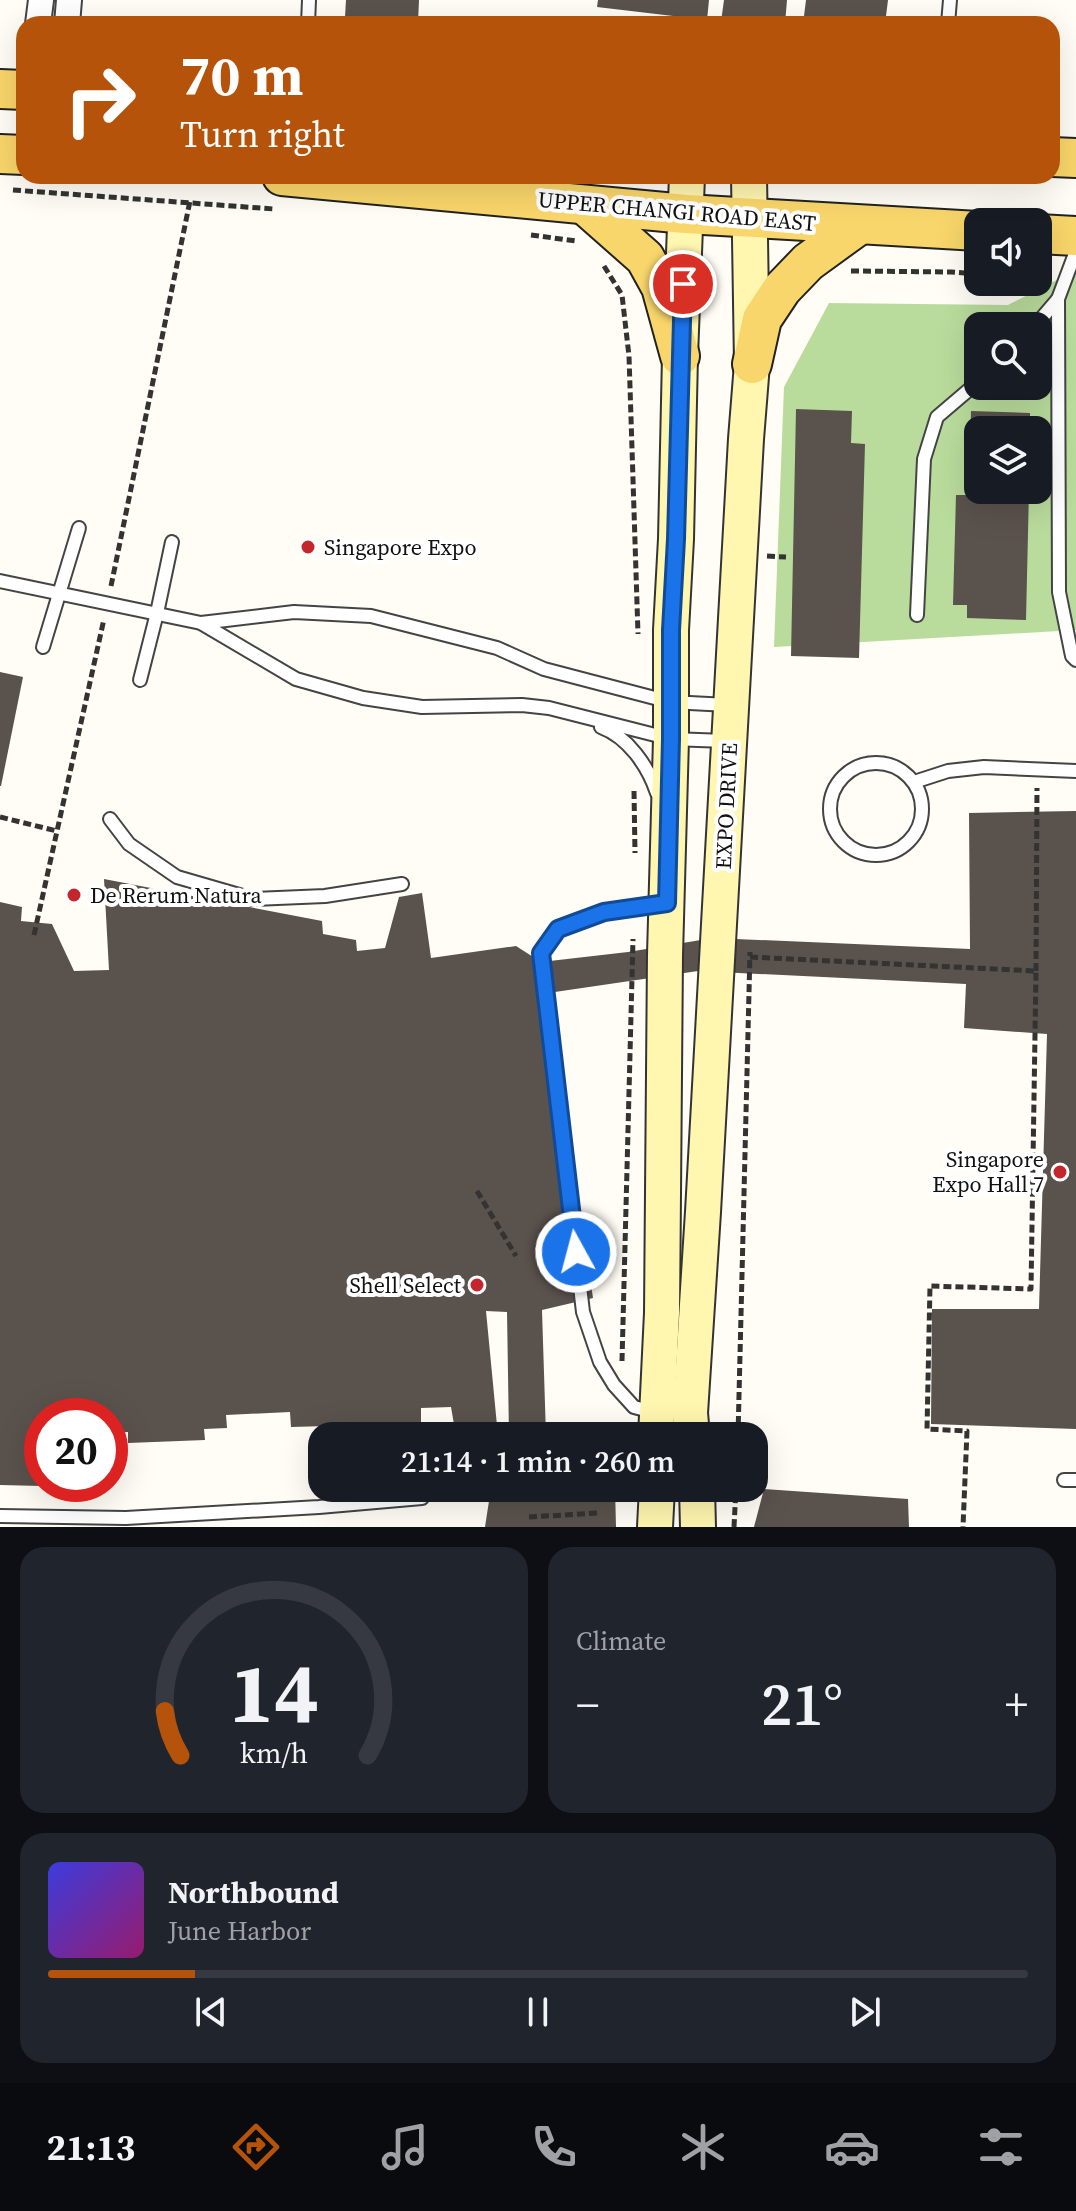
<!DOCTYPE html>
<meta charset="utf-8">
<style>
:root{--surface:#171b24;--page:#20242c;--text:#f1f3f6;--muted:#9ea1a6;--line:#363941;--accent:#b45309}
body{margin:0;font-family:"Source Serif 4",serif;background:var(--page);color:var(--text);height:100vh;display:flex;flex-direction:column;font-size:30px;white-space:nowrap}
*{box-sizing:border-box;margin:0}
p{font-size:26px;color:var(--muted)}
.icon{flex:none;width:44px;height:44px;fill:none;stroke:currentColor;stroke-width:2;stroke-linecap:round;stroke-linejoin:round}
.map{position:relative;height:1527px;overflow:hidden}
.side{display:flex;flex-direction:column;gap:20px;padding:20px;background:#0d0f14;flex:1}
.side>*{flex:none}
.guide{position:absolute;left:16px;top:16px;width:1044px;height:168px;border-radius:24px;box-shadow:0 8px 32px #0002;background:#b45309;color:#fff;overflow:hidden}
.controls{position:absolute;left:964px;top:208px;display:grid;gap:16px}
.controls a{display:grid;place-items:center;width:88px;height:88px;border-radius:16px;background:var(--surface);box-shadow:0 8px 32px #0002;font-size:40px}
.speed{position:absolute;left:24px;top:1398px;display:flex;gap:16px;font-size:40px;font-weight:700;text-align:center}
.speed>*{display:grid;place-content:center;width:104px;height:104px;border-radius:50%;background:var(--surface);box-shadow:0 8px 32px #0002;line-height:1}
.speed .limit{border:12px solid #d22;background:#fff;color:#111}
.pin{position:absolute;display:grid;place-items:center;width:68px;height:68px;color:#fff;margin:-34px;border:4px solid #fff;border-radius:50%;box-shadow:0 2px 8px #0007}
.me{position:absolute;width:88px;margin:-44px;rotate:353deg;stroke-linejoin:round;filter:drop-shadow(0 0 6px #0008)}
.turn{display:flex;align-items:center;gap:28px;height:168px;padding:0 32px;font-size:36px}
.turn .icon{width:104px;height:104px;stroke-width:2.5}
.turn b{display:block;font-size:56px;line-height:68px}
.big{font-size:60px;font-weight:600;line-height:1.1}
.side .card{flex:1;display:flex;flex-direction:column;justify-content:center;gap:12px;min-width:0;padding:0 28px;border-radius:24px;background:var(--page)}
.side .dial{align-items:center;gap:0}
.dial svg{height:208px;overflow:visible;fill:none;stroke:var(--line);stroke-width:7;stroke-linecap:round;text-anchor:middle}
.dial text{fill:var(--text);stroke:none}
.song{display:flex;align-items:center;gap:24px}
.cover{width:96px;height:96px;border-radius:12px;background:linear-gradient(135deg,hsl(240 70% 55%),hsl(320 70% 35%))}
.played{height:8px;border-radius:4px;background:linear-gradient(90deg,var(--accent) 15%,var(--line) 15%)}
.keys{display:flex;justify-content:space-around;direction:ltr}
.heat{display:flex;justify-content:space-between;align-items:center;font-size:44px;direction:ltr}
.side .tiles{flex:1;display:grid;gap:20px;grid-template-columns:1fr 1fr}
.card:last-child{grid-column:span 2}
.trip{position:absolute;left:308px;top:1422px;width:460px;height:80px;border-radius:24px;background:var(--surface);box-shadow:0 8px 32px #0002;font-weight:600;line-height:80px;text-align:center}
.tabs{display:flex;height:128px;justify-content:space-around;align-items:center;background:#090b0e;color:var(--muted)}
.tabs .icon{width:56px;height:56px}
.tabs .current{color:var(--accent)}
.tabs b{font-size:36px;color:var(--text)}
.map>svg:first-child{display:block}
.forest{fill:#b9dc9c;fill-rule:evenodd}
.building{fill:#5a524d}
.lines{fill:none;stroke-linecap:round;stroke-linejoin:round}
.lane-casing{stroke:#444;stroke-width:16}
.street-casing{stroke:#444;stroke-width:28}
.secondary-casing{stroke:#333;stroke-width:38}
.primary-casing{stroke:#222;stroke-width:42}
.path{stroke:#333;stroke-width:5;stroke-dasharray:8 4;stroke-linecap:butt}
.lane{stroke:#fff;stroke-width:12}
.street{stroke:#fff;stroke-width:24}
.secondary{stroke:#fff6b0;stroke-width:34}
.primary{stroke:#f9d66b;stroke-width:38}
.route-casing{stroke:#114b97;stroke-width:20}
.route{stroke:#1a73e8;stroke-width:14}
.poi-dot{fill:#c4262e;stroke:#fff;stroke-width:3}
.labels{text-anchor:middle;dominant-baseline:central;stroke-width:8;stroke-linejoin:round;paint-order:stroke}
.street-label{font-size:22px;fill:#111;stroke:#fff}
.poi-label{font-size:22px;fill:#111;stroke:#fff;text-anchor:start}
</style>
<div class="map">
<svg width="1076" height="1527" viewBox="0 0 1076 1527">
<rect width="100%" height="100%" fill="#fffdf5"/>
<path class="forest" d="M1076 270V630L774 647 784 387 829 303 1008 305ZM978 326H1038V386H978ZM978 430H1038V490H978Z"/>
<g class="building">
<path d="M346 0H419L418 23 345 17Z"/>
<path d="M598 0H709L707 20 597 7Z"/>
<path d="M724 0H787L785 24 721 22Z"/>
<path d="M806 0H888L885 24H803Z"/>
<path d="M796 409 852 411 851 443 865 444 859 658 791 656Z"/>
<path d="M971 411 1030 413V430H978V490H1029L1026 620 967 618V605H953L956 495H969Z"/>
<path d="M0 672 23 677 1 786H0Z"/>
<path d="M1076 811V1429L931 1424 932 1309H1039L1047 1034 964 1028 966 984 698 971 548 993 593 1298 542 1310 546 1436H509L507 1312 486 1311 498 1436H456L451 1407 421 1408V1422L394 1423V1436H327V1426L291 1427 290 1412 226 1415 227 1428 204 1429 205 1440 128 1443V1432L110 1433V1416H42V1486L0 1485V902L22 907 21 921 52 924 74 971 109 970 104 879 322 921 323 934 356 940 357 951 385 948 399 897 422 893 431 958 516 946 541 962 628 952 713 938 970 949 969 813Z"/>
<path d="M491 1488H615L616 1527H485Z"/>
<path d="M764 1489 908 1499 909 1527H754Z"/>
</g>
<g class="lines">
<defs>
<g id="lane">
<path d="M308 24 309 0"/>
<path d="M948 24 950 0"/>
<path d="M1076 251 1058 299 1059 592 1072 656 1076 660"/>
<path d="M1035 326 1058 299"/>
<path d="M0 581 201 623 296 679 363 698 422 707 522 705 549 708 671 739 726 741"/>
<path d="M917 615 924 459 937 417 978 382"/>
<path d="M201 623 294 612 371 616 497 648 544 669 670 702 728 705"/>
<path d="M43 647 79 528"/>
<path d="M140 680 157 613 172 542"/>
<path d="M601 727C628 737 648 766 657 793"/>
<circle cx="876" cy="809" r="46"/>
<path d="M914 782 948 771 984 767 1076 771"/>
<path d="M110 819 129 844 177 877 253 899 325 896 402 884"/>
<path d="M653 1412 634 1407 614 1385 600 1362 583 1312 541 953 558 929 604 912 664 903"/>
<path d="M1064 1480H1076"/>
<path d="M0 1516 126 1518 319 1507 422 1498"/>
</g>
<g id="street">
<path d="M38 24 41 0"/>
<path d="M67 24 69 0"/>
</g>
<g id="secondary">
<path d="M656 1436 662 1313 665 955 671 739V630L676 539 680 356 687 176"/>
<path d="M692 1436 690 1413 703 1212 746 439 752 364 749 176"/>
<path d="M697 1488 698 1527"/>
<path d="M655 1527 657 1488"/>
</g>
<g id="primary">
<path d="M0 89 24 90"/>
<path d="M0 154 24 155"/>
<path d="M1052 157 1076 158"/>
<path d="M282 176 686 214 978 231"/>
<path d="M585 205 645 258 661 287 680 356"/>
<path d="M1038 234 1076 236"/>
<path d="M752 364 762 319 782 289 808 262 859 225"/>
</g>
</defs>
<use href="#lane" class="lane-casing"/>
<use href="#street" class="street-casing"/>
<use href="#secondary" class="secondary-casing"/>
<use href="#primary" class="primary-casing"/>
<g class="path">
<path d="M13 190 274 209"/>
<path d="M531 235 576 241"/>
<path d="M604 266 622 295 629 356 638 634"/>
<path d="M851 271 951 272 978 274"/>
<path d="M767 556 786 557"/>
<path d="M111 586 190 201"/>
<path d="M634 791 635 853"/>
<path d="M0 817 57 831"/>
<path d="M34 935 104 619"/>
<path d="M750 957 1036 971 1031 1289 930 1286 927 1429 967 1431 963 1527"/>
<path d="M1036 971 1037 788"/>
<path d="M477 1191 516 1256"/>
<path d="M622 1361 633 939"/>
<path d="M738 1436 750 952"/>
<path d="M529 1517 599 1513"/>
<path d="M734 1527 736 1488"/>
</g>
<use href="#lane" class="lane"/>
<use href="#street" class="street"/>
<use href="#secondary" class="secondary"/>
<use href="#primary" class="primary"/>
</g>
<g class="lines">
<defs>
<path id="route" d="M576 1252 541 953 558 929 604 912 667 903 671 739V630L676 539 683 284"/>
</defs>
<use href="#route" class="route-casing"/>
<use href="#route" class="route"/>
</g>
<g class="poi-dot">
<circle cx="308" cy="547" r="8"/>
<circle cx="74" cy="895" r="8"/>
<circle cx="1060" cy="1172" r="8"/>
<circle cx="477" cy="1285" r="8"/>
</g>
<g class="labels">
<g class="street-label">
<text transform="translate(677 211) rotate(5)">UPPER CHANGI ROAD EAST</text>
<text transform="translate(726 806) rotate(-87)">EXPO DRIVE</text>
</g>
<g class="poi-label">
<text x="324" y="547">Singapore Expo</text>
<text x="90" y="895">De Rerum Natura</text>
<text x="1044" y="1159" text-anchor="end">Singapore<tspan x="1044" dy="25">Expo Hall 7</tspan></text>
<text x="461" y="1285" text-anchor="end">Shell Select</text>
</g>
</g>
</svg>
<div class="controls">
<a><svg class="icon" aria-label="sound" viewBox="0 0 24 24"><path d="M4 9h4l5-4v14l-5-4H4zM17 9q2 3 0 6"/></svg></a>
<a><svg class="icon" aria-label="search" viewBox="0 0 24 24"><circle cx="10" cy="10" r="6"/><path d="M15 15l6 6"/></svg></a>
<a><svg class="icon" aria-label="layers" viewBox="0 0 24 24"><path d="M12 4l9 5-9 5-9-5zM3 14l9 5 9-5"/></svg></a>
</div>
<div class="speed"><div class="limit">20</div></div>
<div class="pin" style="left:683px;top:284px;background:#d93025"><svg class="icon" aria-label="arrive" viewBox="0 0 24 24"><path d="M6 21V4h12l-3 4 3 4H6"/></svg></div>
<svg class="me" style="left:576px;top:1252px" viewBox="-20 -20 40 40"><circle r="17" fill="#1a73e8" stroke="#fff" stroke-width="3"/><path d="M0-11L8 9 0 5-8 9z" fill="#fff"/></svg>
<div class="trip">21:14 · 1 min · 260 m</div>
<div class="guide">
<div class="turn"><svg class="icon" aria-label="right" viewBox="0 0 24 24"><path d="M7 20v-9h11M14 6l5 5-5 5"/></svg><div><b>70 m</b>Turn right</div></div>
</div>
</div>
<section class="side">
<div class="tiles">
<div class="card dial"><svg viewBox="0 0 100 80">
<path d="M14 69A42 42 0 1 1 86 69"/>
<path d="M14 69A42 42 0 0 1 8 52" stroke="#b45309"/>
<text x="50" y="56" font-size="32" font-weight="700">14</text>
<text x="50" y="72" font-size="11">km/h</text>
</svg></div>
<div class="card"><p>Climate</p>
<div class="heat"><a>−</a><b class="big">21°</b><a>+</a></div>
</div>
<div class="card">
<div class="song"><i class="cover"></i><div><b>Northbound</b><p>June Harbor</p></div></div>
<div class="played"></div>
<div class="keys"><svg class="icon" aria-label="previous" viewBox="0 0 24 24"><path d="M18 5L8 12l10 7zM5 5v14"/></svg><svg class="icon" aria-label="pause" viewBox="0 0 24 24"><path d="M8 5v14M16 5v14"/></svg><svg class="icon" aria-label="next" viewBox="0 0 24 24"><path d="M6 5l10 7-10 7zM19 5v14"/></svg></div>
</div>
</div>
</section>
<nav class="tabs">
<b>21:13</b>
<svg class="icon current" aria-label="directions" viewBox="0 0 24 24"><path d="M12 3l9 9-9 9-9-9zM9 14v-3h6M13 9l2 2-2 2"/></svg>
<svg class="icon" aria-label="music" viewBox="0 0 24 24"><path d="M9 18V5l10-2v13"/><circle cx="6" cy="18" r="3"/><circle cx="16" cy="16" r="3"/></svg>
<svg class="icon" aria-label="phone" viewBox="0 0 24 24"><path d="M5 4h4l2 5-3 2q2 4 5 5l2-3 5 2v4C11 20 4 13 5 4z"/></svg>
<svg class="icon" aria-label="climate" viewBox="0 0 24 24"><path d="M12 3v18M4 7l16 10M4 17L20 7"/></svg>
<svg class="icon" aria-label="car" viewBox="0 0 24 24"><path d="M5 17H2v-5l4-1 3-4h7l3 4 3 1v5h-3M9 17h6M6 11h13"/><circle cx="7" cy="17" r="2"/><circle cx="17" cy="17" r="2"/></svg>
<svg class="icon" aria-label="filters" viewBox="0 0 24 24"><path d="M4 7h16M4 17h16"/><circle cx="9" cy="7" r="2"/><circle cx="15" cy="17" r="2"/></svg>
</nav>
